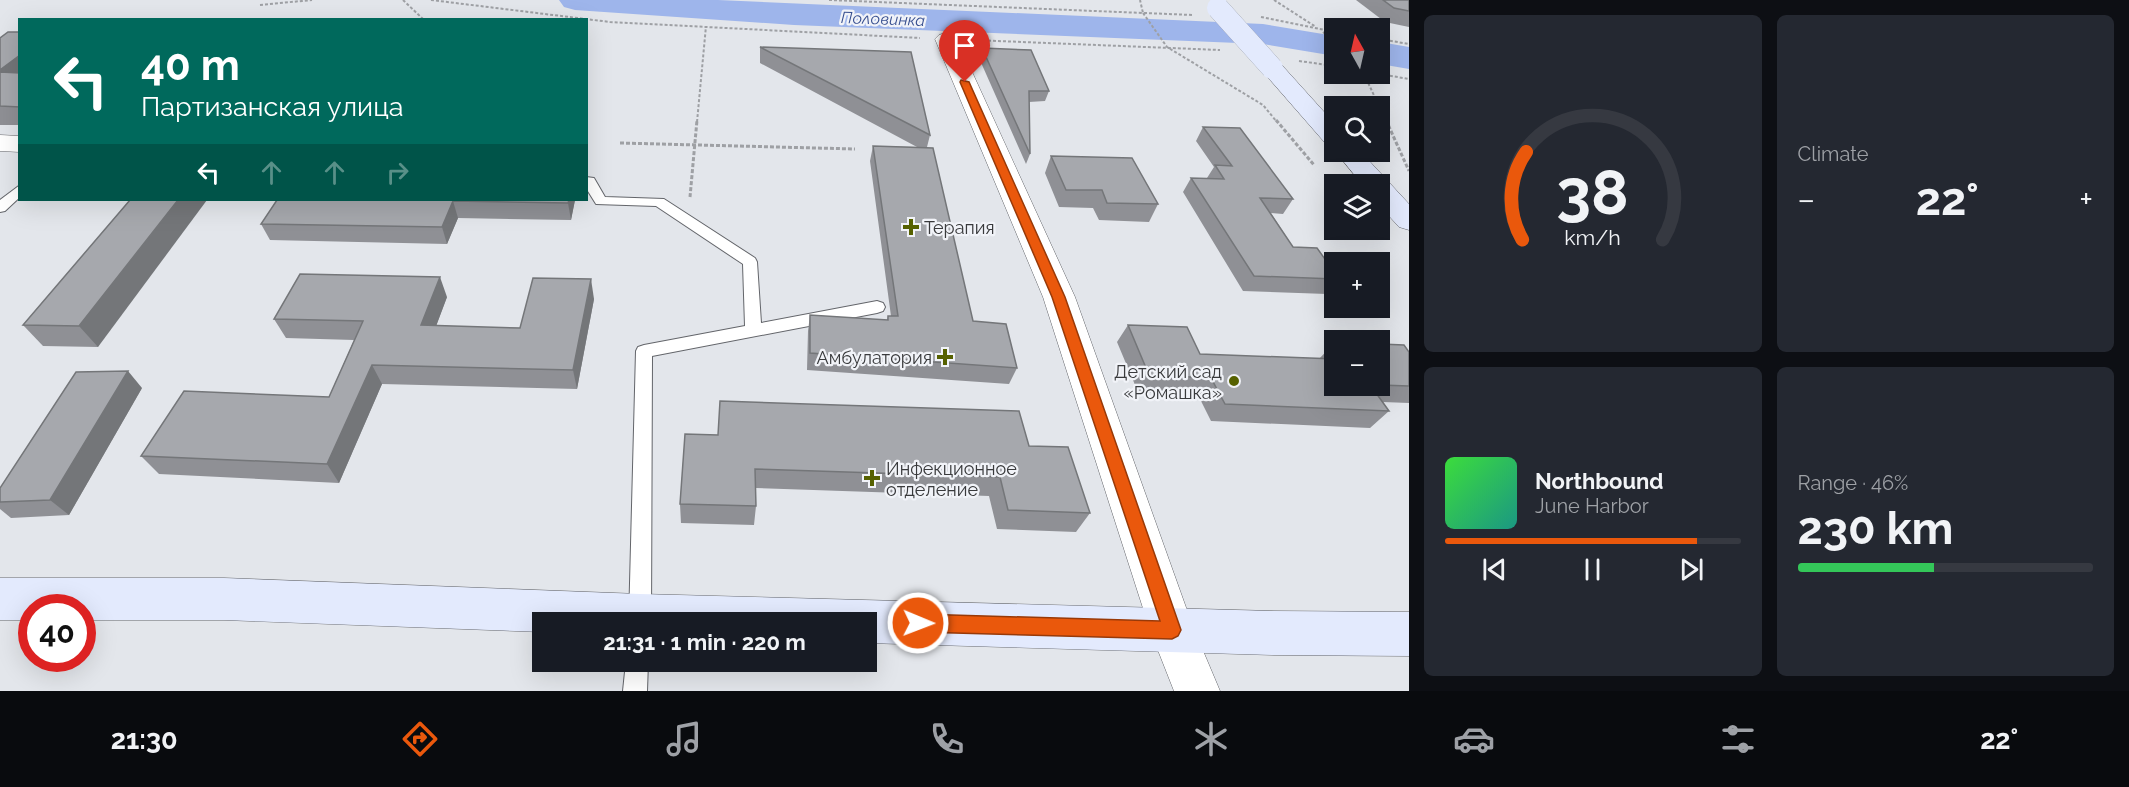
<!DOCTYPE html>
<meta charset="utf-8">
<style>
:root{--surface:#171b24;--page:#242831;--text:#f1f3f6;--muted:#9ea1a6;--line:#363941;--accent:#ea580c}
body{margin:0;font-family:Raleway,sans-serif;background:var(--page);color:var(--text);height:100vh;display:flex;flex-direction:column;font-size:22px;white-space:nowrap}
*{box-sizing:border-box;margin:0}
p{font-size:20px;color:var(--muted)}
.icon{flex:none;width:33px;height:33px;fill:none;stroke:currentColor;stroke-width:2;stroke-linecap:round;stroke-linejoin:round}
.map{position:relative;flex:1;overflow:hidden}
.drawer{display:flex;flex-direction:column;gap:15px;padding:15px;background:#0d0f14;width:720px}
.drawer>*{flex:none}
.guide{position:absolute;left:18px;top:18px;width:570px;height:183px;border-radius:0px;box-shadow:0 6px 24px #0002;background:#00695c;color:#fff;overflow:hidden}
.needle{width:39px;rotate:352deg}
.fabs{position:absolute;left:1324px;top:18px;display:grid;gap:12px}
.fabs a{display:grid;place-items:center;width:66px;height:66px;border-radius:0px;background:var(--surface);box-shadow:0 6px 24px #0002;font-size:30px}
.speed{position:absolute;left:18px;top:594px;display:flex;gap:12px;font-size:30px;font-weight:700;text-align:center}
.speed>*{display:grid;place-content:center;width:78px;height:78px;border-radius:50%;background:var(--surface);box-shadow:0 6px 24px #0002;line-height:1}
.speed .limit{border:9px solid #d22;background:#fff;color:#111}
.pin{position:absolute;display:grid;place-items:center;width:51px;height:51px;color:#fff;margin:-62px -26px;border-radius:50% 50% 50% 0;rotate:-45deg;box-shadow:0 0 6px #0007}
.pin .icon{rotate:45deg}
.me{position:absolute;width:66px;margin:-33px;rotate:91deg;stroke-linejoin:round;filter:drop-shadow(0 0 4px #0008)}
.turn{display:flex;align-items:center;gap:21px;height:126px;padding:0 24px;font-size:27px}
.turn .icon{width:78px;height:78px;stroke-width:2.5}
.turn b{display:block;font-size:42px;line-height:51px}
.lanes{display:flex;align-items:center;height:57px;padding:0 24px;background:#0003;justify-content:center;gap:30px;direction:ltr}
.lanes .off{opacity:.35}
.big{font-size:45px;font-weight:700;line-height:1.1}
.drawer .card{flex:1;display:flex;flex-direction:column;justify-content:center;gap:9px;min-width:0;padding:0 21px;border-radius:9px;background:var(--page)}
.drawer .dial{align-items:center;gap:0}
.dial svg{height:156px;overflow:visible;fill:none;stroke:var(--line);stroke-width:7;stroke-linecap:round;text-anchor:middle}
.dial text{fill:var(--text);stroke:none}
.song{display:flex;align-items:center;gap:18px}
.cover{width:72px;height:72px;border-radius:9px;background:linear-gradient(135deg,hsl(120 70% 55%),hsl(170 70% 35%))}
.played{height:6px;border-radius:3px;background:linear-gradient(90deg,var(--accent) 85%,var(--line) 85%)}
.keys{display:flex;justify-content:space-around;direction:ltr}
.heat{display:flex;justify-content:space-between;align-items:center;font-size:33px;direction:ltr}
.charge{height:9px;border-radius:4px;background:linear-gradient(90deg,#34c759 46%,var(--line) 0)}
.drawer .tiles{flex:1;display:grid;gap:15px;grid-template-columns:repeat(2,1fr)}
.trip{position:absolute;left:532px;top:612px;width:345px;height:60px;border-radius:0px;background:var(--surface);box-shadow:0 6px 24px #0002;font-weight:700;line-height:60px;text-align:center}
.menu{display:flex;height:96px;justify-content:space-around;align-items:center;background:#090b0e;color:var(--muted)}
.menu .icon{width:42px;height:42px}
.menu .on{color:var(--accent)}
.menu b{font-size:27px;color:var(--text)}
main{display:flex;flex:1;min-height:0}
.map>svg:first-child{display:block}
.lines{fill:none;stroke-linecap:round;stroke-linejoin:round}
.river{fill:#9eb5eb;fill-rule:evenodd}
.lane-casing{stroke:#63656a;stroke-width:2}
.street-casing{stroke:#63656a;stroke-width:1}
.secondary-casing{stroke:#63656a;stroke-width:1}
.path-far1{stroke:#9ea0a4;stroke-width:2;stroke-dasharray:3 2;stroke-linecap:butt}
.path{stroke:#9ea0a4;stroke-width:3;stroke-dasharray:4 2;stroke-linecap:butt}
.lane{fill:#fff;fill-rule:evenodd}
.street{fill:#fff;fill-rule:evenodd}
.secondary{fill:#e3eafd;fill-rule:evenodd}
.secondary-bridge-casing{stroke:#63656a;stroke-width:22;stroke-linecap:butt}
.secondary-bridge{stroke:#e3eafd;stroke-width:22}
.wall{fill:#8f9095}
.shaded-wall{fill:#747679}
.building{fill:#a6a8ad;stroke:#747679;stroke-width:1.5}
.route{fill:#ea580c;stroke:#983908;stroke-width:1.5}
.poi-dot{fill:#566100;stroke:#f1f3f8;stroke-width:2}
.labels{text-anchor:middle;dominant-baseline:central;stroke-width:4.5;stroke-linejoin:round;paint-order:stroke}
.far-water-label{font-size:16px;font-style:italic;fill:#364e8f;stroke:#f1f3f8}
.poi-label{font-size:18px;fill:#393a3c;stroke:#f1f3f8;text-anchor:start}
</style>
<main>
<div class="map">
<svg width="1409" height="691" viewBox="0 0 1409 691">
<rect width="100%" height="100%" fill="#e3e6eb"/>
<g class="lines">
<g class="river">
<path d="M559 0H718L1263 24 1335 36V56L1263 44 794 25 575 10 564 7Z"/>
<path d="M1380 42 1409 47V69L1380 64Z"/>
</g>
<defs>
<g id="lane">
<path d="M586 177 594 178 605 197 664 199 755 258 757 262 761 323 877 301 883 303 885 307 883 311 877 313 652 356 651 622H629L636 351 638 347 644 345 745 326 743 264 656 206 596 204 586 188Z"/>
<path d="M20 185V197L5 211 0 212V200Z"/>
<path d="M626 662H648L647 691H623Z"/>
</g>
<g id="street">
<path d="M946 33 953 35 957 39 1075 297 1193 627 1220 691H1174L1150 630 1043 297 935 39 939 35Z"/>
<path d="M0 135 20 136V152L0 151Z"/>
</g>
<g id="secondary">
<path d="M1272 61 1280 63 1335 124V146L1326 144 1264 73 1261 68 1264 63Z"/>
<path d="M1335 151 1361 152 1409 204V230L1399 227 1380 206V184H1362Z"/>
<path d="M0 578H224L640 594 1274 611 1409 612V656L1274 655 867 643V622H543V632L224 620H82V608H32V620H0Z"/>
</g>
</defs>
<use href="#lane" class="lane-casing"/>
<use href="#street" class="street-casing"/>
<use href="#secondary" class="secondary-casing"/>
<g class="path-far1">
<path d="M403 0 424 20"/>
<path d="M431 0 610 22 920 38"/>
<path d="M829 0 1143 13 1140 0"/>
<path d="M1274 0 1316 27"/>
<path d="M260 5 312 0"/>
<path d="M1143 13 1167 47 1263 105 1277 122"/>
<path d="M1144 13 1193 15"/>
<path d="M1261 17 1335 32"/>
<path d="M1323 32 1335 43"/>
<path d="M1380 39 1409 44"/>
<path d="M973 40 1220 50"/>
<path d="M1299 61 1335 66"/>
<path d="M1364 74 1379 106"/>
<path d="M1380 74 1409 79"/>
<path d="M1380 108 1386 122"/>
<path d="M697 122 706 26"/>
</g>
<g class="path">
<path d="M1276 120 1314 165"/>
<path d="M1386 120 1409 171"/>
<path d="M620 143 855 149"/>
<path d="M690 197 697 120"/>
</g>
<use href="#lane" class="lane"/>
<use href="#street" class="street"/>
<use href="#secondary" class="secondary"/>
<defs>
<path id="secondary-bridge" d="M1218 8 1272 68"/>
</defs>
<use href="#secondary-bridge" class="secondary-bridge-casing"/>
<use href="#secondary-bridge" class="secondary-bridge"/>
</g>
<g class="wall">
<path d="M1356 0H1409V27L1385 22Z"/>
<path d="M20 32V125H0V38Z"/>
<path d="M760 47 930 135 927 147 973 321 1017 368 1009 384 807 370 808 331 810 315 887 320 888 316H891L870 161 873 146 917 147 760 63Z"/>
<path d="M982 48 1049 91 1045 101 1029 102 1030 154 1026 164 979 58Z"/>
<path d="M1203 127 1293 199 1283 214 1271 213 1293 247 1335 273V285L1327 294 1243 291 1183 192 1191 178H1207L1214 167 1196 141Z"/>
<path d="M1051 156 1158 204 1149 222 1099 220 1093 208 1059 207 1045 173Z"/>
<path d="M130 200 98 347 43 346 23 325Z"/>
<path d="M277 200H575L571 220 458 218 447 244 270 240 261 224Z"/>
<path d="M447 297 436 326 520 328 594 299 577 389 382 384 339 483 159 474 141 456 329 397 354 340 286 338 274 319Z"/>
<path d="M1128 325 1200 354 1319 359 1335 342V386H1380V344L1409 352V403L1383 402 1389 411 1370 428 1211 421 1198 395 1138 392 1117 342Z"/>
<path d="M142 388 69 515 11 518 0 509V488Z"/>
<path d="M685 434 1029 446 1090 513 1076 532 997 529 989 496 756 488V506L754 525 681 523 680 504Z"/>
</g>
<g class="shaded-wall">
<path d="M20 55V83L0 77V70Z"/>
<path d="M178 200H207L98 347 79 326Z"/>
<path d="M569 200H575L571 220 568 203Z"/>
<path d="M453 201 458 218 447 244 442 227Z"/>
<path d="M440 277 447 297 429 345 421 325Z"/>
<path d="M591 279 594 299 577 389 573 370Z"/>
<path d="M372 365 382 384 339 483 327 464Z"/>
<path d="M128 371 142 388 69 515 50 500Z"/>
</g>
<g class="building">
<path d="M1383 0H1409V11L1394 8Z"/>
<path d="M8 32H20V55L0 70V38Z"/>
<path d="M760 47 911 52 930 135Z"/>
<path d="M982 48 1031 50 1049 91H1029L1030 154Z"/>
<path d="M0 72 20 73V107L0 106Z"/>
<path d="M1203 127 1240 128 1293 199 1260 198 1293 247 1317 248 1335 273V279L1254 276 1191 178 1224 179 1215 165 1232 166Z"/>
<path d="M873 146 933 148 973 321 1006 324 1017 368 810 353V315L888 320V316H898Z"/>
<path d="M1051 156 1132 158 1158 204 1107 203 1102 190H1066Z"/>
<path d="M130 200H178L79 326 23 325Z"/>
<path d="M277 200H569L568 203 453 201 442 227 261 224Z"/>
<path d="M300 274 440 277 421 325 520 328 533 278 591 279 573 370 372 365 327 464 141 456 184 391 329 397 363 321 274 319Z"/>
<path d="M1128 325 1187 327 1200 354 1335 359V386H1371L1389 411 1225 404 1211 378 1149 375Z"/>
<path d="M1380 344 1404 345 1409 352V386L1380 385Z"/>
<path d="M128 371 50 500 0 502V488L76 372Z"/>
<path d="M720 401 1019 411 1029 446 1068 447 1090 513 1008 510 1000 477 755 469 756 506 680 504 685 434 718 435Z"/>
</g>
<path class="route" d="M961 80 969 82 1065 297 1181 630 1178 636 1172 639 918 632 911 629 909 623 911 616 918 614 1160 621 1052 297 960 82Z"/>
<g class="poi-dot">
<path d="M908 218h6v6h6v6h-6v6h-6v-6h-6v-6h6z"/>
<path d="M942 348h6v6h6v6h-6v6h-6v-6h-6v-6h6z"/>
<circle cx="1234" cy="381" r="6"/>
<path d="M869 469h6v6h6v6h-6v6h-6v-6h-6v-6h6z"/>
</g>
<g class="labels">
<g class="far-water-label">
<text transform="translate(883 19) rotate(2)">Половинка</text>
</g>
<g class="poi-label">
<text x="924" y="227">Терапия</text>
<text x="932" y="357" text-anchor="end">Амбулатория</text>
<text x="1222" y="371" text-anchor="end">Детский сад<tspan x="1222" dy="21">«Ромашка»</tspan></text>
<text x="886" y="468">Инфекционное<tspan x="886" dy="21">отделение</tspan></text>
</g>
</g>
</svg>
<div class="fabs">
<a><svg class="needle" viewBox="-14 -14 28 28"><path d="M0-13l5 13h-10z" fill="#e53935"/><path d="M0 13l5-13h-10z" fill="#9ea1a6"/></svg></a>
<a><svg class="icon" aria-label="search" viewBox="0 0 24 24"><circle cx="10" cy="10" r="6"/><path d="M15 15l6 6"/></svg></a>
<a><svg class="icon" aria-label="layers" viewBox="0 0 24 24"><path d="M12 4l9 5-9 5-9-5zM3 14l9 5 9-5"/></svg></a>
<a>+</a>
<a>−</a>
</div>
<div class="speed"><div class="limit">40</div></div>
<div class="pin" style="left:965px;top:82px;background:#d93025"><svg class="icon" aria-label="arrive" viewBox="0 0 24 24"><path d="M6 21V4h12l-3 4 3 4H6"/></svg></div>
<svg class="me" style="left:918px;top:623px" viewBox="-20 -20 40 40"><circle r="17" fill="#ea580c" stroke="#fff" stroke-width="3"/><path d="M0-11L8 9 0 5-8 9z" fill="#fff"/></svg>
<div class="trip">21:31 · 1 min · 220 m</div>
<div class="guide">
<div class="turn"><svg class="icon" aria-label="left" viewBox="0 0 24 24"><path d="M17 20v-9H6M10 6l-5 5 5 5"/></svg><div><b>40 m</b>Партизанская улица</div></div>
<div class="lanes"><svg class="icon" aria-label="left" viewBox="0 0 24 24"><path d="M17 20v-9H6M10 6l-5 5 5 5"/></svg><svg class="icon off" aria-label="ahead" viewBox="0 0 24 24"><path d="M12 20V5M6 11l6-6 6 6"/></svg><svg class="icon off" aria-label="ahead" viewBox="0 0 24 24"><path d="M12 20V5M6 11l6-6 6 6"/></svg><svg class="icon off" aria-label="right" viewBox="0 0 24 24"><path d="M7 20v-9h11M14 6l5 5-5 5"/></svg></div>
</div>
</div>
<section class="drawer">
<div class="tiles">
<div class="card dial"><svg viewBox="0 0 100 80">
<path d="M14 69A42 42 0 1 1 86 69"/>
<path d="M14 69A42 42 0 0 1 16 24" stroke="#ea580c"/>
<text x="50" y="56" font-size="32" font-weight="700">38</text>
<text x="50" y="72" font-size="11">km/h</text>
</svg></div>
<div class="card"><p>Climate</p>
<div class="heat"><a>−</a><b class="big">22°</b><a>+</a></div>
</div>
<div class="card">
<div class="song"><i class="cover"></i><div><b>Northbound</b><p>June Harbor</p></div></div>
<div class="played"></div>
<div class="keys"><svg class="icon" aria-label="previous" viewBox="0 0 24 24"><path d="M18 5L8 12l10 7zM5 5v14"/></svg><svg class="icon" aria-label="pause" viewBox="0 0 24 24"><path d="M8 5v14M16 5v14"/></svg><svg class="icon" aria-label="next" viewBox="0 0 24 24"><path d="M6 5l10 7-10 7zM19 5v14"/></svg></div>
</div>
<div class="card"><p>Range · 46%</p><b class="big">230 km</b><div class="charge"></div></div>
</div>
</section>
</main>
<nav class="menu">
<b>21:30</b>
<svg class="icon on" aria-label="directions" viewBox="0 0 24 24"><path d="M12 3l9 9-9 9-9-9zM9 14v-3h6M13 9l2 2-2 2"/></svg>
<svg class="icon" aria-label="music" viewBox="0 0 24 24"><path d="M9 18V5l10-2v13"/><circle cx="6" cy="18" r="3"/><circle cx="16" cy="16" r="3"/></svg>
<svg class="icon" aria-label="phone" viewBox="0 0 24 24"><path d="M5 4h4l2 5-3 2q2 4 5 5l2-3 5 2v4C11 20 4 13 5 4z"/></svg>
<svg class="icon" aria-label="climate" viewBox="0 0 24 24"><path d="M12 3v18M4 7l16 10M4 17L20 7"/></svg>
<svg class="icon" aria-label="car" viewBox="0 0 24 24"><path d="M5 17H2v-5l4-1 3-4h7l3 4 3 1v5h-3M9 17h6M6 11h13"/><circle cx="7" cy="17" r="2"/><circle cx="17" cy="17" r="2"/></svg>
<svg class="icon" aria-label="filters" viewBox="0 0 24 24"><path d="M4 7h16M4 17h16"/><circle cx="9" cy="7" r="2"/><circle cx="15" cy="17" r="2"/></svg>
<b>22°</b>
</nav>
